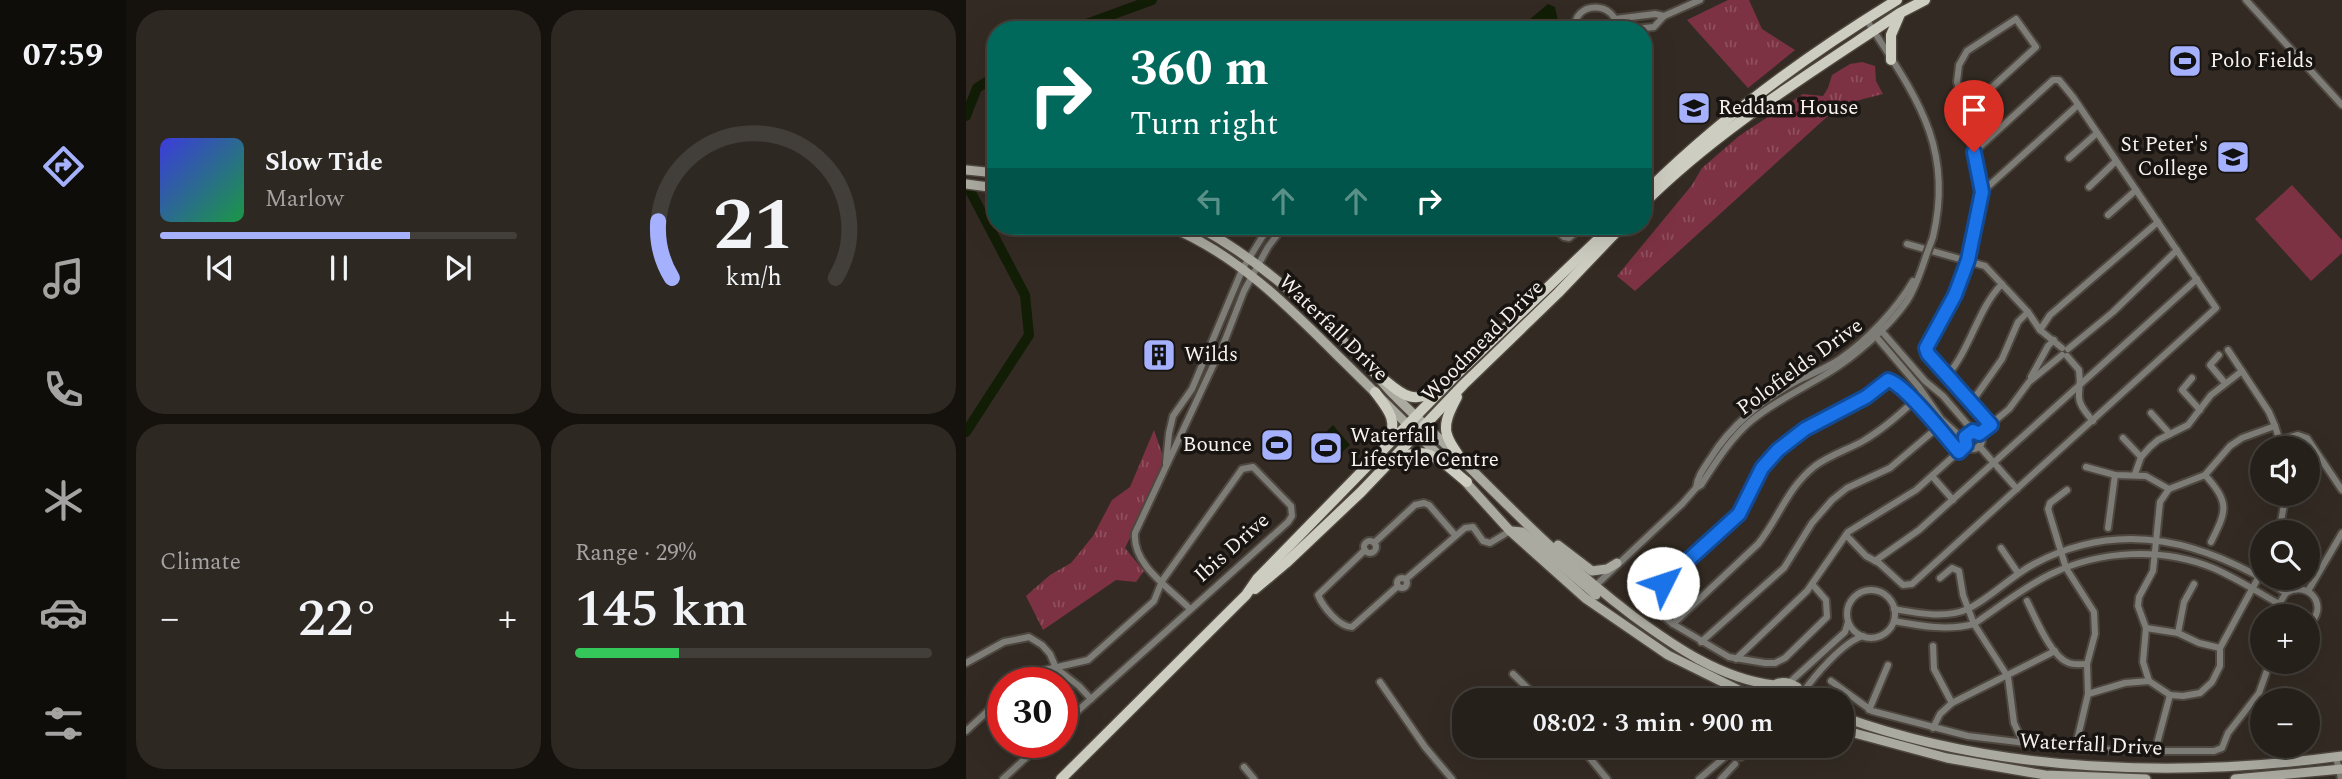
<!DOCTYPE html>
<meta charset="utf-8">
<style>
:root{--surface:#26201a;--page:#2e2823;--text:#f1f3f6;--muted:#a4a3a2;--line:#423e39;--accent:#a5b1fc}
body{margin:0;font-family:Spectral,serif;background:var(--page);color:var(--text);height:100vh;display:flex;flex-direction:column;font-size:26px;white-space:nowrap}
*{box-sizing:border-box;margin:0}
p{font-size:23px;color:var(--muted)}
.icon{flex:none;width:38px;height:38px;fill:none;stroke:currentColor;stroke-width:2;stroke-linecap:round;stroke-linejoin:round}
.map{position:relative;flex:1;overflow:hidden}
.sheet{display:flex;flex-direction:column;gap:10px;padding:10px;background:#15120e;width:840px}
.sheet>*{flex:none}
.top-card{position:absolute;left:21px;top:21px;width:665px;height:214px;border-radius:28px;box-shadow:0 7px 28px #0002,0 0 0 2px var(--line);background:#00695c;color:#fff;overflow:hidden}
.controls{position:absolute;left:1284px;top:436px;display:grid;gap:14px}
.controls a{display:grid;place-items:center;width:70px;height:70px;border-radius:50%;background:var(--surface);box-shadow:0 7px 28px #0002,0 0 0 2px var(--line);font-size:35px}
.speed{position:absolute;left:21px;top:667px;display:flex;gap:14px;font-size:35px;font-weight:700;text-align:center}
.speed>*{display:grid;place-content:center;width:91px;height:91px;border-radius:50%;background:var(--surface);box-shadow:0 7px 28px #0002,0 0 0 2px var(--line);line-height:1}
.speed .limit{border:10px solid #d22;background:#fff;color:#111}
.pin{position:absolute;display:grid;place-items:center;width:60px;height:60px;color:#fff;margin:-72px -30px;border-radius:50% 50% 50% 0;rotate:-45deg;box-shadow:0 0 7px #0007}
.pin .icon{rotate:45deg}
.me{position:absolute;width:77px;margin:-38px;rotate:49deg;stroke-linejoin:round;filter:drop-shadow(0 0 5px #0008)}
.turn{display:flex;align-items:center;gap:24px;height:147px;padding:0 28px;font-size:32px}
.turn .icon{width:91px;height:91px;stroke-width:2.5}
.turn b{display:block;font-size:49px;line-height:60px}
.lanes{display:flex;align-items:center;height:66px;padding:0 28px;background:#0003;justify-content:center;gap:35px;direction:ltr}
.lanes .off{opacity:.35}
.big{font-size:52px;font-weight:600;line-height:1.1}
.sheet .tile{flex:1;display:flex;flex-direction:column;justify-content:center;gap:10px;min-width:0;padding:0 24px;border-radius:28px;background:var(--page)}
.sheet .dial{align-items:center;gap:0}
.dial svg{height:182px;overflow:visible;fill:none;stroke:var(--line);stroke-width:7;stroke-linecap:round;text-anchor:middle}
.dial text{fill:var(--text);stroke:none}
.song{display:flex;align-items:center;gap:21px}
.cover{width:84px;height:84px;border-radius:10px;background:linear-gradient(135deg,hsl(240 70% 55%),hsl(140 70% 35%))}
.played{height:7px;border-radius:4px;background:linear-gradient(90deg,var(--accent) 70%,var(--line) 70%)}
.keys{display:flex;justify-content:space-around;direction:ltr}
.heat{display:flex;justify-content:space-between;align-items:center;font-size:38px;direction:ltr}
.charge{height:10px;border-radius:5px;background:linear-gradient(90deg,#34c759 29%,var(--line) 0)}
.sheet .tiles{flex:1;display:grid;gap:10px;grid-template-columns:repeat(2,1fr)}
.trip{position:absolute;left:486px;top:688px;width:402px;height:70px;border-radius:28px;background:var(--surface);box-shadow:0 7px 28px #0002,0 0 0 2px var(--line);font-weight:600;line-height:70px;text-align:center}
main{display:flex;flex:1;min-height:0}
.menu{display:flex;flex-direction:column;width:126px;justify-content:space-around;align-items:center;background:#0f0d0a;color:var(--muted)}
.menu .icon{width:49px;height:49px}
.menu .selected{color:var(--accent)}
.menu b{font-size:32px;color:var(--text)}
.map>svg:first-child{display:block}
.green{fill:#7c3243}
.park{fill:url(#park-tufts)}
.water{fill:#121d06}
.lines{fill:none;stroke-linecap:round;stroke-linejoin:round}
.river{stroke:#121d06;stroke-width:10}
.street-casing{stroke:#4e473f;stroke-width:10}
.secondary-casing{stroke:#4e473f;stroke-width:12}
.primary-casing{stroke:#4e473f;stroke-width:13}
.street{stroke:#7d7c77;stroke-width:6}
.secondary{stroke:#abaaa1;stroke-width:9}
.primary{stroke:#cecdc2;stroke-width:10}
.street-bridge-casing{stroke:#4e473f;stroke-width:10;stroke-linecap:butt}
.street-bridge{stroke:#7d7c77;stroke-width:6}
.route-casing{stroke:#114b97;stroke-width:18}
.route{stroke:#1a73e8;stroke-width:12}
.labels{text-anchor:middle;dominant-baseline:central;stroke-width:7;stroke-linejoin:round;paint-order:stroke}
.poi-label{font-size:21px;fill:#f7f2ed;stroke:#181411;text-anchor:start}
.street-label{font-size:21px;fill:#f7f2ed;stroke:#181411}
</style>
<main>
<nav class="menu">
<b>07:59</b>
<svg class="icon selected" aria-label="directions" viewBox="0 0 24 24"><path d="M12 3l9 9-9 9-9-9zM9 14v-3h6M13 9l2 2-2 2"/></svg>
<svg class="icon" aria-label="music" viewBox="0 0 24 24"><path d="M9 18V5l10-2v13"/><circle cx="6" cy="18" r="3"/><circle cx="16" cy="16" r="3"/></svg>
<svg class="icon" aria-label="phone" viewBox="0 0 24 24"><path d="M5 4h4l2 5-3 2q2 4 5 5l2-3 5 2v4C11 20 4 13 5 4z"/></svg>
<svg class="icon" aria-label="climate" viewBox="0 0 24 24"><path d="M12 3v18M4 7l16 10M4 17L20 7"/></svg>
<svg class="icon" aria-label="car" viewBox="0 0 24 24"><path d="M5 17H2v-5l4-1 3-4h7l3 4 3 1v5h-3M9 17h6M6 11h13"/><circle cx="7" cy="17" r="2"/><circle cx="17" cy="17" r="2"/></svg>
<svg class="icon" aria-label="filters" viewBox="0 0 24 24"><path d="M4 7h16M4 17h16"/><circle cx="9" cy="7" r="2"/><circle cx="15" cy="17" r="2"/></svg>
</nav>
<section class="sheet">
<div class="tiles">
<div class="tile">
<div class="song"><i class="cover"></i><div><b>Slow Tide</b><p>Marlow</p></div></div>
<div class="played"></div>
<div class="keys"><svg class="icon" aria-label="previous" viewBox="0 0 24 24"><path d="M18 5L8 12l10 7zM5 5v14"/></svg><svg class="icon" aria-label="pause" viewBox="0 0 24 24"><path d="M8 5v14M16 5v14"/></svg><svg class="icon" aria-label="next" viewBox="0 0 24 24"><path d="M6 5l10 7-10 7zM19 5v14"/></svg></div>
</div>
<div class="tile dial"><svg viewBox="0 0 100 80">
<path d="M14 69A42 42 0 1 1 86 69"/>
<path d="M14 69A42 42 0 0 1 8 44" stroke="#a5b1fc"/>
<text x="50" y="56" font-size="32" font-weight="700">21</text>
<text x="50" y="72" font-size="11">km/h</text>
</svg></div>
<div class="tile"><p>Climate</p>
<div class="heat"><a>−</a><b class="big">22°</b><a>+</a></div>
</div>
<div class="tile"><p>Range · 29%</p><b class="big">145 km</b><div class="charge"></div></div>
</div>
</section>
<div class="map">
<svg width="1376" height="779" viewBox="0 0 1376 779">
<defs>
<pattern id="park-tufts" width="24" height="20" patternUnits="userSpaceOnUse" patternTransform="scale(1.75)"><rect width="24" height="20" fill="#7c3243"/><path d="M3 7l-1-3M5 7V3M7 7l1-3M15 17l-1-3M17 17v-4M19 17l1-3" fill="none" stroke="#8f505e"/></pattern>
</defs>
<rect width="100%" height="100%" fill="#332b23"/>
<path class="green" d="M1326 185 1376 240V253L1345 281 1289 219Z"/>
<g class="park">
<path d="M762 0H783L796 29 829 50 782 88 721 20Z"/>
<path d="M896 62 909 66 910 81 917 94 874 105 669 291 651 276 726 185 736 168 773 136 837 94 857 96 862 88 866 75 884 64Z"/>
<path d="M188 430 200 465 159 548 178 571 170 582 150 580 77 630 60 596 84 575 105 563 127 536 146 500 164 487Z"/>
</g>
<g class="water">
<path d="M582 4 589 7 593 25 592 30H562L563 20Z"/>
<path d="M367 425 384 445 375 453 359 433Z"/>
</g>
<g class="lines">
<g class="river">
<path d="M104 30 186 0"/>
<path d="M0 116 11 88 30 76"/>
<path d="M0 183 59 295 63 335 0 432"/>
</g>
<defs>
<g id="street">
<path d="M1280 0 1376 105"/>
<path d="M649 19 689 14 698 16"/>
<path d="M900 19C947 93 989 144 967 237"/>
<path d="M609 30C606 0 652 0 651 30"/>
<path d="M659 30 688 27 698 16 734 0"/>
<path d="M1000 111 1070 47 1050 19 1001 51 993 65 991 82 1000 111 1016 192"/>
<path d="M1103 158 1131 133"/>
<path d="M1123 187 1150 161"/>
<path d="M1142 215 1170 190"/>
<path d="M586 226 598 237 603 238 617 226"/>
<path d="M941 244 1019 266 1062 312 1074 330 1096 348"/>
<path d="M912 327 959 381 977 396 1007 431"/>
<path d="M1074 330 1084 315 1192 222"/>
<path d="M907 333 953 387 975 419 998 440"/>
<path d="M1102 349 1147 312 1211 250"/>
<path d="M1262 350 1303 412 1309 426"/>
<path d="M1253 355 1244 365 1259 383"/>
<path d="M1101 356 1113 370C1117 397 1104 395 1127 421"/>
<path d="M981 376C1005 348 1012 308 1036 284"/>
<path d="M1065 377 1082 346 1088 340"/>
<path d="M1226 378 1216 390 1234 410"/>
<path d="M1005 403 1036 359 1052 322 1062 312"/>
<path d="M1185 413 1204 434"/>
<path d="M1025 425 962 354 960 347 989 295 1002 260 1016 192 1112 105"/>
<circle cx="1007" cy="440" r="9"/>
<path d="M1013 434 1043 409 1063 382 1096 355"/>
<path d="M1157 438 1175 457"/>
<path d="M1314 440 1332 435 1341 438 1376 490"/>
<path d="M1013 446 1051 489"/>
<path d="M200 463 203 433 207 416 226 389 277 268 303 226"/>
<path d="M1120 467 1149 475 1180 476 1203 489"/>
<path d="M1169 474 1175 457 1184 447 1192 440 1222 425 1245 395 1276 371"/>
<path d="M1239 475C1264 503 1261 510 1245 542"/>
<path d="M966 476 987 500"/>
<path d="M730 488C731 477 738 468 744 459 764 426 797 399 831 381 845 374 861 368 874 359 901 340 930 310 947 281"/>
<path d="M1101 490 1084 503 1082 509 1100 568 1128 612 1129 634 1121 664"/>
<path d="M1142 528 1149 475"/>
<path d="M1313 532 1320 494"/>
<path d="M880 535 900 556 913 563 937 585 946 584 1250 308 1107 97 1093 80H1087L1008 152"/>
<circle cx="404" cy="547" r="6"/>
<path d="M408 543 449 505 458 503 463 505 489 535"/>
<path d="M1035 548 1052 573"/>
<path d="M399 550 352 595C357 607 373 627 386 627L432 586"/>
<path d="M909 561 953 530 1231 279"/>
<path d="M1297 569 1254 648V666L1246 682 1234 693 1217 696 1204 695 1183 681 1177 662 1180 628 1172 606 1173 597 1187 571 1194 502 1203 489 1239 475 1264 446 1276 438 1309 426 1316 448"/>
<path d="M974 578 986 568 993 571 997 595 1008 624 1042 677 1048 723 1058 745"/>
<circle cx="436" cy="583" r="5"/>
<path d="M440 579 499 528 507 527 517 541 524 543 544 531"/>
<path d="M846 584 860 600 861 617 819 658 809 663H799L763 657 707 624 679 602 680 598 773 514 796 468 812 450 839 429 900 397 922 380C938 384 979 437 993 452"/>
<path d="M627 588 716 504 730 488 735 485C750 462 764 439 785 421 809 401 836 389 862 373 889 357 924 326 941 301 950 287 955 271 960 256"/>
<circle cx="905" cy="614" r="24"/>
<path d="M1342 591 1376 533"/>
<path d="M1061 601C1069 617 1085 657 1103 663 1108 665 1115 664 1121 664L1122 694 1109 749"/>
<path d="M224 609C204 588 166 565 169 533L259 340 278 291 302 247 318 226"/>
<path d="M928 609C951 613 979 619 1002 609 1026 597 1045 576 1068 564 1157 517 1241 542 1320 593"/>
<path d="M1315 616 1313 604 1320 593C1344 579 1364 608 1342 625"/>
<path d="M928 621C955 626 981 631 1008 624 1033 607 1058 587 1085 574 1135 550 1196 547 1247 568 1270 578 1292 592 1313 604"/>
<path d="M707 624 792 544C813 518 821 488 849 466 864 455 881 450 897 441 916 430 932 416 948 401"/>
<path d="M1180 628 1212 633 1233 643 1254 648"/>
<path d="M1212 633 1218 602 1228 584"/>
<path d="M735 642 818 568 846 523 866 500 881 488 924 468 971 428"/>
<path d="M967 646 968 669 986 703"/>
<path d="M770 659 841 591 882 532 950 490 1000 445"/>
<path d="M0 663 38 642 63 637 76 645 84 654 90 668 113 686 125 699"/>
<path d="M547 674 574 700"/>
<path d="M865 681 906 711 1002 736 1109 749 1189 751 1204 695"/>
<path d="M53 682 70 672 122 660 188 601 196 581 276 469 287 467 325 506 326 516 322 522 96 725"/>
<path d="M414 682 459 747 486 779"/>
<path d="M824 682 879 632 882 622"/>
<path d="M836 694C848 676 877 642 897 636"/>
<path d="M1122 694 1159 683 1183 681"/>
<path d="M903 710 922 665"/>
<path d="M967 728 974 714 986 703 1089 651"/>
<path d="M0 731 37 697"/>
<path d="M614 746 641 779"/>
<path d="M766 749 769 746"/>
<path d="M1189 751H1248L1256 748 1262 733 1293 693 1304 662"/>
<path d="M775 757 785 746"/>
<path d="M1370 757 1375 779"/>
<path d="M278 767 288 779"/>
<path d="M37 779 77 742"/>
<path d="M733 779 760 756"/>
<path d="M755 779 769 764"/>
</g>
<g id="secondary">
<path d="M0 170 30 173"/>
<path d="M0 184 30 188"/>
<path d="M202 226C270 254 320 304 371 355 407 390 442 426 479 461"/>
<path d="M231 226C298 262 353 315 406 370 414 379 421 389 430 397 453 420 476 441 499 463 553 517 606 570 667 616 708 646 755 679 808 685"/>
<path d="M496 478 544 531 619 598 702 655 793 700"/>
<path d="M545 531 556 532 630 595"/>
<path d="M592 545 626 571 641 569 651 563"/>
<path d="M799 700C803 683 816 678 831 687L837 700"/>
<path d="M877 717C1032 773 1214 778 1376 756"/>
<path d="M877 730 981 758 1079 775 1180 779"/>
<path d="M1269 779 1376 769"/>
</g>
<g id="primary">
<path d="M925 60V35L934 14"/>
<path d="M682 190C757 116 841 55 931 0"/>
<path d="M677 204C752 129 846 72 934 13L959 0"/>
<path d="M407 371C429 386 444 411 471 388"/>
<path d="M409 392C421 408 434 422 421 441"/>
<path d="M491 397C474 429 477 433 497 462"/>
<path d="M433 460C461 441 479 465 501 482"/>
<path d="M289 589 320 563 395 492 498 384 592 293 656 226"/>
<path d="M95 779 280 595 291 579 490 375 646 226"/>
</g>
</defs>
<use href="#street" class="street-casing"/>
<use href="#secondary" class="secondary-casing"/>
<use href="#primary" class="primary-casing"/>
<use href="#street" class="street"/>
<use href="#secondary" class="secondary"/>
<use href="#primary" class="primary"/>
<defs>
<path id="street-bridge" d="M960 256 967 237"/>
</defs>
<use href="#street-bridge" class="street-bridge-casing"/>
<use href="#street-bridge" class="street-bridge"/>
</g>
<g class="lines">
<defs>
<path id="route" d="M697 583 773 514 796 468 812 450 839 429 900 397 922 380C939 384 979 436 993 452L1000 445 999 437 1007 431 1013 434 1025 425 962 354 960 348 989 295 1002 260 1016 192 1008 152"/>
</defs>
<use href="#route" class="route-casing"/>
<use href="#route" class="route"/>
</g>
<defs>
<symbol id="stadium-square" viewBox="-11 -11 22 22"><rect x="-9" y="-9" width="18" height="18" rx="4" fill="#a5b1fc" stroke="#181411"/><path d="M0-5a6.5 5 0 1 0 0 10a6.5 5 0 1 0 0-10ZM-3.5-1.8h7v3.6h-7Z" fill="#111"/></symbol>
<symbol id="school-square" viewBox="-11 -11 22 22"><rect x="-9" y="-9" width="18" height="18" rx="4" fill="#a5b1fc" stroke="#181411"/><path d="M0-5L7-2L0 1L-7-2ZM-4 1L0 2.5L4 1V4Q0 6-4 4Z" fill="#111"/></symbol>
<symbol id="building-square" viewBox="-11 -11 22 22"><rect x="-9" y="-9" width="18" height="18" rx="4" fill="#a5b1fc" stroke="#181411"/><path d="M-4-6H4V6H1V3H-1V6H-4ZM-2.5-4.3h1.7v1.8h-1.7ZM.8-4.3h1.7v1.8H.8ZM-2.5-1h1.7V.8h-1.7ZM.8-1h1.7V.8H.8Z" fill="#111"/></symbol>
</defs>
<g fill-rule="evenodd">
<use href="#stadium-square" x="1200" y="42" width="38" height="38"/>
<use href="#school-square" x="709" y="89" width="38" height="38"/>
<use href="#school-square" x="1248" y="138" width="38" height="38"/>
<use href="#building-square" x="174" y="336" width="38" height="38"/>
<use href="#stadium-square" x="292" y="426" width="38" height="38"/>
<use href="#stadium-square" x="341" y="429" width="38" height="38"/>
</g>
<g class="labels">
<g class="poi-label">
<text x="1244" y="61">Polo Fields</text>
<text x="752" y="108">Reddam House</text>
<text x="1242" y="145" text-anchor="end">St Peter's<tspan x="1242" dy="24">College</tspan></text>
<text x="218" y="355">Wilds</text>
<text x="384" y="436">Waterfall<tspan x="384" dy="24">Lifestyle Centre</tspan></text>
<text x="286" y="445" text-anchor="end">Bounce</text>
</g>
<g class="street-label">
<text transform="translate(367 328) rotate(44)">Waterfall Drive</text>
<text transform="translate(517 341) rotate(-45)">Woodmead Drive</text>
<text transform="translate(834 367) rotate(-36)">Polofields Drive</text>
<text transform="translate(266 548) rotate(-42)">Ibis Drive</text>
<text transform="translate(1125 745) rotate(3)">Waterfall Drive</text>
</g>
</g>
</svg>
<div class="controls">
<a><svg class="icon" aria-label="sound" viewBox="0 0 24 24"><path d="M4 9h4l5-4v14l-5-4H4zM17 9q2 3 0 6"/></svg></a>
<a><svg class="icon" aria-label="search" viewBox="0 0 24 24"><circle cx="10" cy="10" r="6"/><path d="M15 15l6 6"/></svg></a>
<a>+</a>
<a>−</a>
</div>
<div class="speed"><div class="limit">30</div></div>
<div class="pin" style="left:1008px;top:152px;background:#d93025"><svg class="icon" aria-label="arrive" viewBox="0 0 24 24"><path d="M6 21V4h12l-3 4 3 4H6"/></svg></div>
<svg class="me" style="left:697px;top:583px" viewBox="-20 -20 40 40"><circle r="19" fill="#fff"/><path d="M0-13L10 11 0 6-10 11z" fill="#1a73e8"/></svg>
<div class="trip">08:02 · 3 min · 900 m</div>
<div class="top-card">
<div class="turn"><svg class="icon" aria-label="right" viewBox="0 0 24 24"><path d="M7 20v-9h11M14 6l5 5-5 5"/></svg><div><b>360 m</b>Turn right</div></div>
<div class="lanes"><svg class="icon off" aria-label="left" viewBox="0 0 24 24"><path d="M17 20v-9H6M10 6l-5 5 5 5"/></svg><svg class="icon off" aria-label="ahead" viewBox="0 0 24 24"><path d="M12 20V5M6 11l6-6 6 6"/></svg><svg class="icon off" aria-label="ahead" viewBox="0 0 24 24"><path d="M12 20V5M6 11l6-6 6 6"/></svg><svg class="icon" aria-label="right" viewBox="0 0 24 24"><path d="M7 20v-9h11M14 6l5 5-5 5"/></svg></div>
</div>
</div>
</main>
